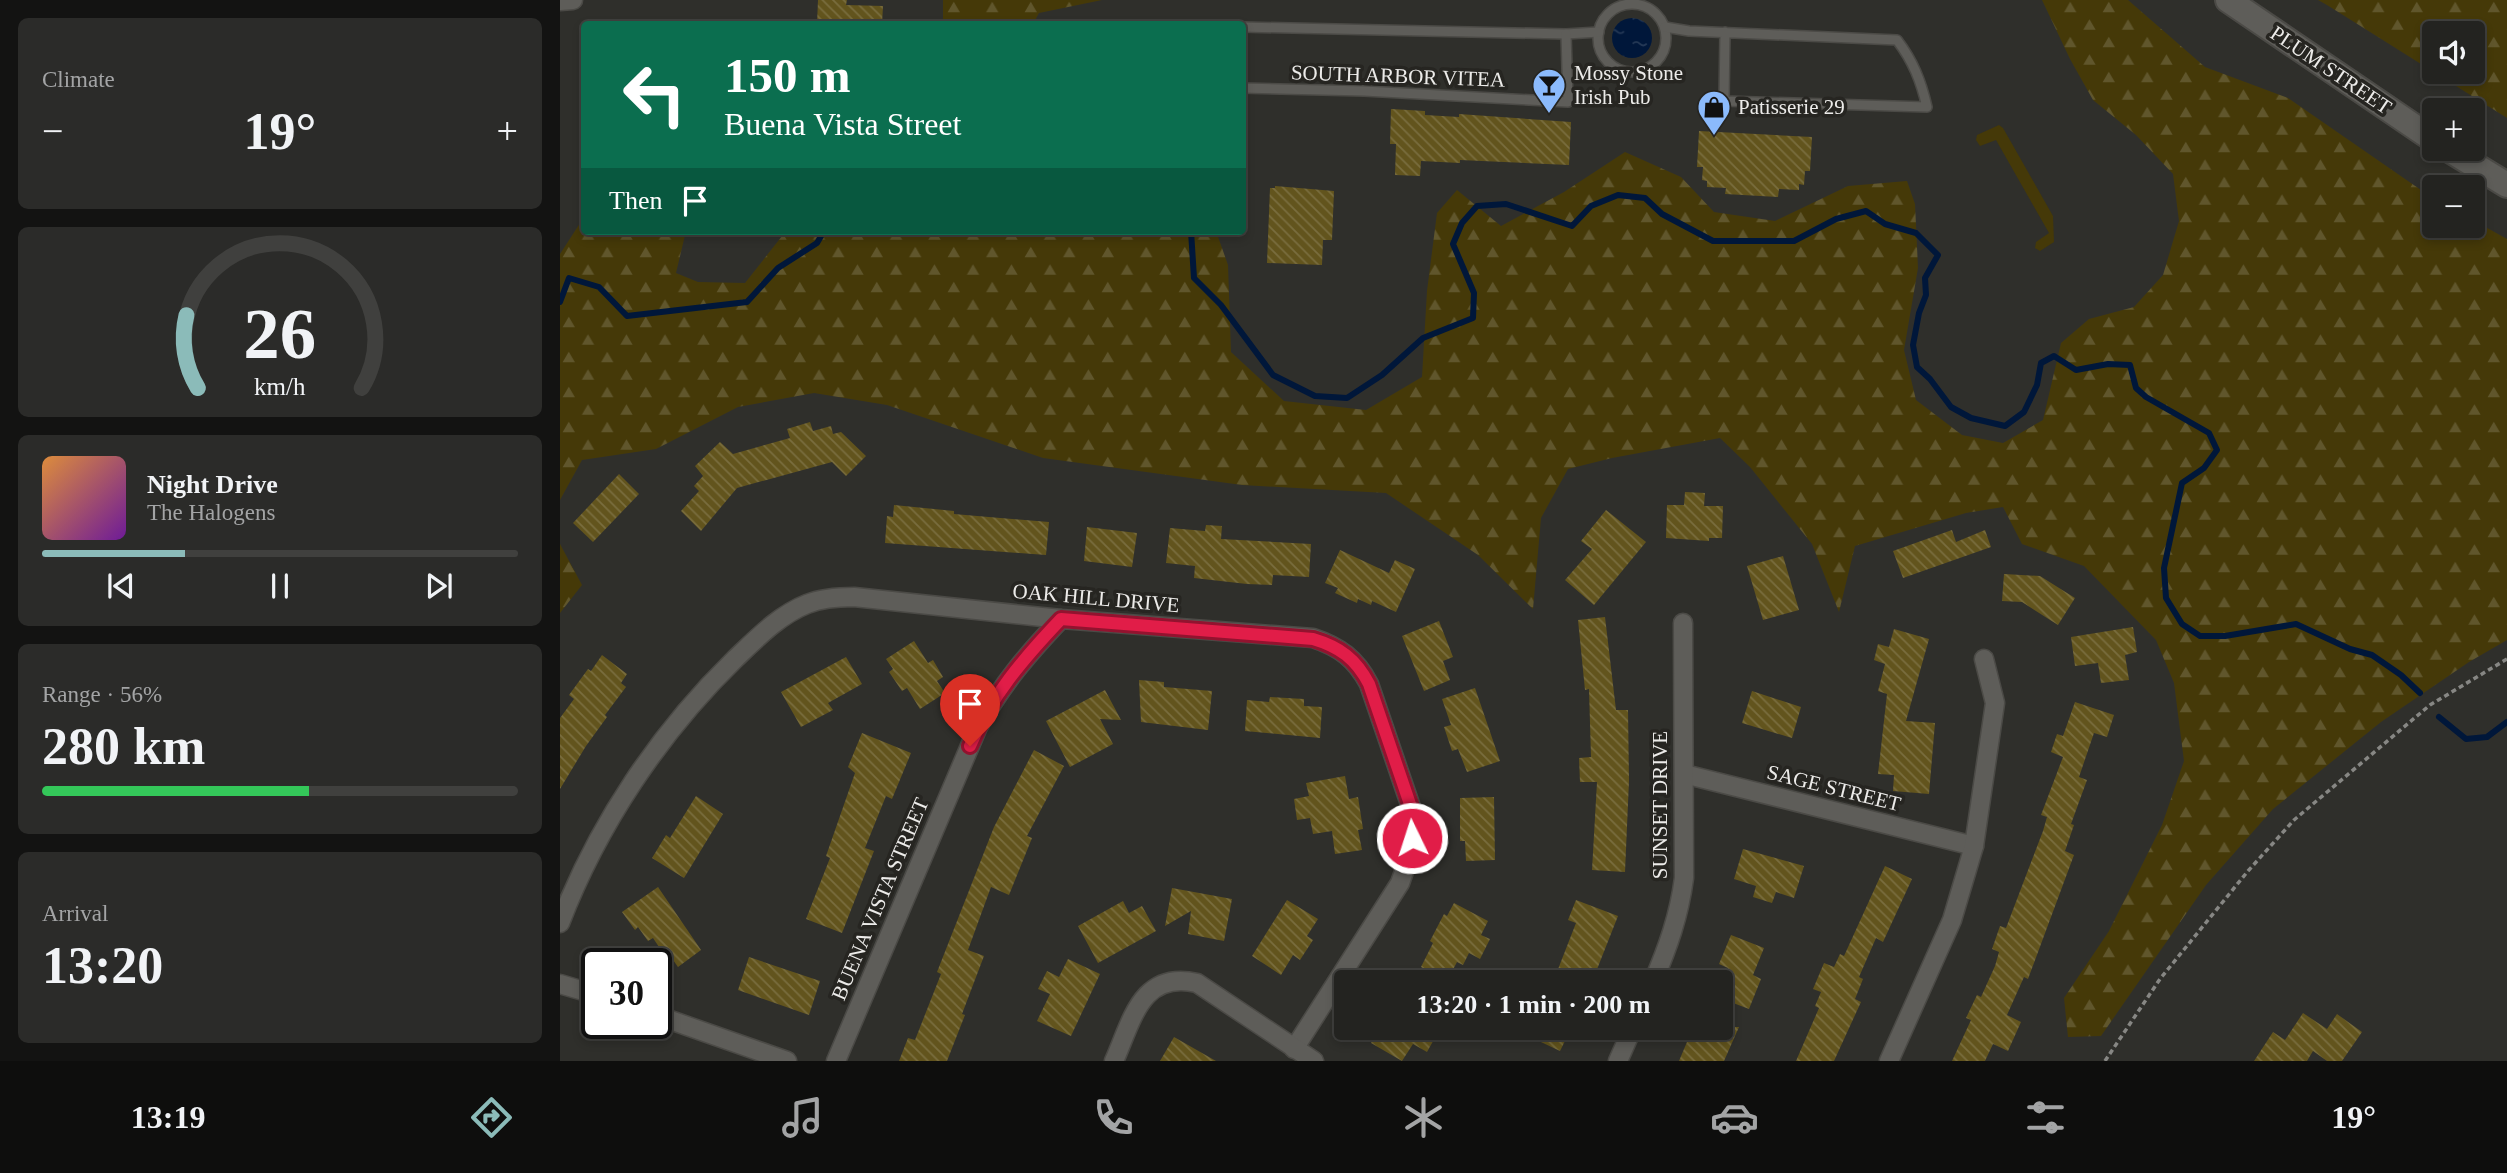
<!DOCTYPE html>
<meta charset="utf-8">
<style>
:root{--surface:#232320;--page:#2b2b29;--text:#f1f3f6;--muted:#a3a4a5;--line:#40403e;--accent:#8bbbb9}
body{margin:0;font-family:"Times New Roman",serif;background:var(--page);color:var(--text);height:100vh;display:flex;flex-direction:column;font-size:26px;white-space:nowrap}
*{box-sizing:border-box;margin:0}
p{font-size:23px;color:var(--muted)}
.icon{flex:none;width:38px;height:38px;fill:none;stroke:currentColor;stroke-width:2;stroke-linecap:round;stroke-linejoin:round}
.map{position:relative;flex:1;overflow:hidden}
.sheet{display:flex;flex-direction:column;gap:18px;padding:18px;background:#131312;width:560px}
.sheet>*{flex:none}
.guide{position:absolute;left:21px;top:21px;width:665px;height:214px;border-radius:7px;box-shadow:0 4px 10px #0003,0 0 0 2px var(--line);background:#0b6e4f;color:#fff;overflow:hidden}
.controls{position:absolute;left:1862px;top:21px;display:grid;gap:14px}
.controls a{display:grid;place-items:center;width:63px;height:63px;border-radius:7px;background:var(--surface);box-shadow:0 4px 10px #0003,0 0 0 2px var(--line);font-size:35px}
.speed{position:absolute;left:21px;top:948px;display:flex;gap:14px;font-size:35px;font-weight:700;text-align:center}
.speed>*{display:grid;place-content:center;width:91px;height:91px;border-radius:50%;background:var(--surface);box-shadow:0 4px 10px #0003,0 0 0 2px var(--line);line-height:1}
.speed .limit{border:4px solid #111;border-radius:10px;background:#fff;color:#111}
.pin{position:absolute;display:grid;place-items:center;width:60px;height:60px;color:#fff;margin:-72px -30px;border-radius:50% 50% 50% 0;rotate:-45deg;box-shadow:0 0 7px #0007}
.pin .icon{rotate:45deg}
.me{position:absolute;width:77px;margin:-38px;rotate:356deg;stroke-linejoin:round;filter:drop-shadow(0 0 5px #0008)}
.turn{display:flex;align-items:center;gap:24px;height:147px;padding:0 28px;font-size:32px}
.turn .icon{width:91px;height:91px;stroke-width:2.5}
.turn b{display:block;font-size:49px;line-height:60px}
.then{display:flex;align-items:center;height:66px;padding:0 28px;background:#0003;gap:14px;font-size:26px}
.big{font-size:52px;font-weight:700;line-height:1.1}
.sheet .tile{flex:1;display:flex;flex-direction:column;justify-content:center;gap:10px;min-width:0;padding:0 24px;border-radius:10px;background:var(--page)}
.sheet .dial{align-items:center;gap:0}
.dial svg{height:182px;overflow:visible;fill:none;stroke:var(--line);stroke-width:7;stroke-linecap:round;text-anchor:middle}
.dial text{fill:var(--text);stroke:none}
.song{display:flex;align-items:center;gap:21px}
.cover{width:84px;height:84px;border-radius:10px;background:linear-gradient(135deg,hsl(30 70% 55%),hsl(280 70% 35%))}
.played{height:7px;border-radius:4px;background:linear-gradient(90deg,var(--accent) 30%,var(--line) 30%)}
.keys{display:flex;justify-content:space-around;direction:ltr}
.heat{display:flex;justify-content:space-between;align-items:center;font-size:38px;direction:ltr}
.charge{height:10px;border-radius:5px;background:linear-gradient(90deg,#34c759 56%,var(--line) 0)}
.trip{position:absolute;left:774px;top:970px;width:399px;height:70px;border-radius:7px;background:var(--surface);box-shadow:0 4px 10px #0003,0 0 0 2px var(--line);font-weight:700;line-height:70px;text-align:center}
.tabs{display:flex;height:112px;justify-content:space-around;align-items:center;background:#0e0e0d;color:var(--muted)}
.tabs .icon{width:49px;height:49px}
.tabs .on{color:var(--accent)}
.tabs b{font-size:32px;color:var(--text)}
main{display:flex;flex:1;min-height:0}
.map>svg:first-child{display:block}
.grass{fill:#453908}
.forest{fill:url(#forest-firs);fill-rule:evenodd}
.water{fill:url(#water-ripples)}
.lines{fill:none;stroke-linecap:round;stroke-linejoin:round}
.stream{stroke:#00173a;stroke-width:6}
.building{fill:url(#building-back-hatch)}
.service-casing{stroke:#4b4a46;stroke-width:12}
.minor-casing{stroke:#4b4a46;stroke-width:21}
.secondary-casing{stroke:#4b4a46;stroke-width:28}
.path{stroke:#878784;stroke-width:3.5;stroke-dasharray:5 3.5;stroke-linecap:butt}
.service{stroke:#5e5d59;stroke-width:9}
.minor{stroke:#5e5d59;stroke-width:18}
.secondary{stroke:#5e5d59;stroke-width:24}
.route-casing{stroke:#92132f;stroke-width:18}
.route{stroke:#e11d48;stroke-width:12}
.labels{text-anchor:middle;dominant-baseline:central;stroke-width:7;stroke-linejoin:round;paint-order:stroke}
.street-label{font-size:21px;fill:#ecebe9;stroke:#262521}
.poi-label{font-size:21px;fill:#ecebe9;stroke:#262521;text-anchor:start}
</style>
<main>
<section class="sheet">
<div class="tile"><p>Climate</p>
<div class="heat"><a>−</a><b class="big">19°</b><a>+</a></div>
</div>
<div class="tile dial"><svg viewBox="0 0 100 80">
<path d="M14 69A42 42 0 1 1 86 69"/>
<path d="M14 69A42 42 0 0 1 9 37" stroke="#8bbbb9"/>
<text x="50" y="56" font-size="32" font-weight="700">26</text>
<text x="50" y="72" font-size="11">km/h</text>
</svg></div>
<div class="tile">
<div class="song"><i class="cover"></i><div><b>Night Drive</b><p>The Halogens</p></div></div>
<div class="played"></div>
<div class="keys"><svg class="icon" aria-label="previous" viewBox="0 0 24 24"><path d="M18 5L8 12l10 7zM5 5v14"/></svg><svg class="icon" aria-label="pause" viewBox="0 0 24 24"><path d="M8 5v14M16 5v14"/></svg><svg class="icon" aria-label="next" viewBox="0 0 24 24"><path d="M6 5l10 7-10 7zM19 5v14"/></svg></div>
</div>
<div class="tile"><p>Range · 56%</p><b class="big">280 km</b><div class="charge"></div></div>
<div class="tile"><p>Arrival</p><b class="big">13:20</b></div>
</section>
<div class="map">
<svg width="1947" height="1061" viewBox="0 0 1947 1061">
<defs>
<pattern id="forest-firs" width="22" height="20" patternUnits="userSpaceOnUse" patternTransform="scale(1.75)"><rect width="22" height="20" fill="#453908"/><path d="M5 1l3.5 6h-7zM16 11l3.5 6h-7z" fill="#60562c"/></pattern>
<pattern id="water-ripples" width="26" height="14" patternUnits="userSpaceOnUse" patternTransform="scale(1.75)"><rect width="26" height="14" fill="#00173a"/><path d="M2 4q2-2 4 0t4 0M15 11q2-2 4 0t4 0" fill="none" stroke="#253956"/></pattern>
<pattern id="building-back-hatch" width="6" height="6" patternUnits="userSpaceOnUse" patternTransform="scale(1.75)"><rect width="6" height="6" fill="#62541d"/><path d="M-1 5l2 2M0 0l6 6M5-1l2 2" fill="none" stroke="#796d3e"/></pattern>
</defs>
<rect width="100%" height="100%" fill="#2f2f2b"/>
<path class="grass" d="M1439 125 1443 128 1493 216 1494 242 1480 251 1475 248 1476 242 1489 233 1436 140 1420 146 1416 140 1417 135Z"/>
<g class="forest">
<path d="M383 0H542L479 13 473 24H383Z"/>
<path d="M1482 0H1568L1645 67 1728 98 1874 199V226H1913V220L1947 239V640L1909 662 1821 722 1713 809 1646 885 1541 1036 1508 1037 1504 998 1549 931 1602 825 1624 761 1614 683 1596 640 1524 566 1462 544 1443 507 1406 513 1295 546 1279 612 1252 544 1190 467 1160 438 1052 458 1008 469 981 518 973 609 918 555 826 493 682 485 483 458 327 405 254 393 178 407 96 449 22 460 0 500V254L24 217V231H126L116 273 138 282 185 283 226 231H656L668 265 671 352 724 401 806 410 862 377 867 291 877 213 897 190 941 226 1004 192 1065 152 1121 177 1154 212 1215 221 1288 186 1347 181 1355 204 1358 268 1344 350 1356 400 1402 435 1443 443 1483 420 1501 343 1529 319 1574 307 1603 275 1619 221 1613 174 1576 135 1533 100 1510 59Z"/>
<path d="M1758 0H1947V118L1767 5ZM1874 33H1913V72H1874Z"/>
<path d="M0 544 22 585 0 613Z"/>
</g>
<circle class="water" cx="1072" cy="38" r="20"/>
<g class="lines">
<g class="stream">
<path d="M631 231 634 278 661 305 713 375 755 396 787 398 822 375 863 338 913 318 914 293 893 244 902 223 917 206 946 204 1012 226 1031 206 1058 195 1085 198 1102 214 1153 241H1234L1276 219 1306 211 1325 224 1356 233 1378 255 1365 278 1366 295 1359 313 1353 345 1357 367 1370 379 1391 407 1411 418 1445 426 1464 412 1477 385 1481 363 1494 356 1516 370 1548 364 1570 365 1576 388 1586 397 1649 433 1657 450 1644 468 1622 483 1604 568 1606 598 1622 624 1640 636H1665L1736 624 1790 649 1812 655 1841 675 1860 693"/>
<path d="M0 302 9 278 39 287 67 316 187 302 218 268 257 243 264 231"/>
<path d="M1879 717 1906 739 1927 737 1947 722"/>
</g>
</g>
<g class="building">
<path d="M258 0H287L286 5 323 6 322 24H257Z"/>
<path d="M831 109 865 111V115L899 117V114L1011 122 1009 165 900 160V163L861 161 860 176 835 175 836 144H830Z"/>
<path d="M1139 131 1252 137 1250 171H1245L1244 185 1239 184V190L1219 189 1218 197 1165 194 1166 188 1147 187V181L1142 180 1143 167H1137Z"/>
<path d="M715 186 774 191 772 240H763L762 265 707 263 710 188H715Z"/>
<path d="M250 422 253 431 271 426 273 434 281 432 306 456 286 476 272 462 177 488 141 531 121 511 139 491 134 486 143 476 135 466 160 442 173 454 230 438 227 429Z"/>
<path d="M59 474 79 494 33 542 13 523Z"/>
<path d="M1125 492 1145 493 1144 506H1163L1162 538H1149V541L1106 538 1107 505H1124Z"/>
<path d="M334 505 394 511V514L489 522 486 555 325 543 327 516 333 517Z"/>
<path d="M1046 510 1086 542 1034 605 1005 580 1032 549 1021 541Z"/>
<path d="M646 525 662 526 661 539 751 544 749 577 713 575 712 585 687 584 634 578 635 566 606 563 610 528 645 531Z"/>
<path d="M527 527 577 533 572 567 524 561Z"/>
<path d="M1392 530 1396 542 1425 530 1431 547 1343 578 1333 551Z"/>
<path d="M780 550 829 573 835 560 855 569 836 612 812 601 811 605 798 599 797 603 775 593 778 588 765 583Z"/>
<path d="M1223 556 1239 610 1203 620 1187 566Z"/>
<path d="M1444 574 1480 576 1515 598 1498 625 1462 602 1442 601Z"/>
<path d="M1045 617 1056 710H1068L1069 781 1065 872 1032 870 1037 782H1020L1019 758 1031 757 1029 689 1025 690 1018 620Z"/>
<path d="M879 621 893 657 883 661 890 680 864 691 842 636Z"/>
<path d="M1573 627 1577 652 1565 655 1569 680 1541 683 1538 663 1515 666 1511 637Z"/>
<path d="M1334 629 1369 639 1346 721 1375 723 1369 794 1333 791 1334 775 1318 774 1327 694 1318 691 1325 664 1314 660 1318 644 1329 647Z"/>
<path d="M354 641 368 663 373 660 383 677 377 681 385 693 360 709 347 688 342 691 329 672 333 669 326 659Z"/>
<path d="M42 655 67 674 61 683 66 687 45 715 47 717 26 746 0 789V718L14 699 9 695 28 669 31 671Z"/>
<path d="M286 657 302 684 268 703 273 710 241 727 221 692Z"/>
<path d="M579 680 604 682V687L652 691 648 730 581 722Z"/>
<path d="M915 688 940 761 907 772 898 749 892 751 884 727 891 725 882 699Z"/>
<path d="M545 690 561 720 540 719 553 744 510 767 486 721Z"/>
<path d="M1192 691 1241 707 1232 738 1182 723Z"/>
<path d="M710 697 744 699V706L762 707 760 738 685 731 687 700 709 702Z"/>
<path d="M1515 702 1554 715 1547 737 1534 733 1519 777 1527 780 1511 824 1514 825 1505 851 1514 855 1468 979 1464 977 1447 1015 1461 1022 1448 1051 1433 1044 1425 1061H1392L1411 1020 1406 1018 1417 995 1421 997 1435 966 1439 952 1432 949 1440 926 1446 928 1483 831 1487 817 1481 815 1503 757 1491 752 1497 734 1503 736Z"/>
<path d="M302 733 351 753 332 799 326 796 305 848 314 851 282 933 246 919 270 858 266 856 295 773 288 767Z"/>
<path d="M474 750 504 766 467 836 472 838 449 895 431 887 408 950 424 956 402 1014 405 1015 387 1061H339L348 1038 355 1040 381 974 377 972 434 827Z"/>
<path d="M785 776 789 799 798 797 803 829 798 830 802 850 775 854 772 831 753 834 750 818 737 820 734 799 749 796 746 783Z"/>
<path d="M136 796 163 814 124 878 92 858 106 835 110 838Z"/>
<path d="M934 797 935 860 906 861 905 841H900V798Z"/>
<path d="M1183 849 1244 866 1234 898 1216 892 1212 903 1193 897 1196 886 1174 879Z"/>
<path d="M1325 866 1352 879 1323 942 1316 938 1299 977 1303 979 1295 999 1301 1002 1274 1061H1236L1259 1008 1255 1006 1261 992 1253 989 1264 963 1274 967 1280 954 1284 956Z"/>
<path d="M98 887 141 950 118 967 106 950 103 953 93 938 88 941 78 927 75 930 62 912Z"/>
<path d="M612 888 672 899 664 941 628 934 631 911 605 926Z"/>
<path d="M727 900 758 919 747 936 753 940 740 960 733 955 721 975 692 956Z"/>
<path d="M1016 900 1058 916 1032 982H993L1016 923 1008 920Z"/>
<path d="M563 901 569 913 582 906 596 931 538 963 518 926Z"/>
<path d="M894 903 928 921 921 935 930 939 920 959 909 953 903 965 897 962 887 981 861 967 873 943 870 941 884 914 887 916Z"/>
<path d="M1171 935 1204 948 1193 975 1201 979 1189 1009 1160 998V988L1168 968 1159 964Z"/>
<path d="M189 957 260 981 249 1015 178 990Z"/>
<path d="M508 959 540 974 511 1036 477 1021 490 994 478 989 487 971 499 977Z"/>
<path d="M1743 1013 1767 1029 1777 1014 1802 1032 1782 1061H1767L1753 1051 1747 1061H1694L1713 1032 1725 1040Z"/>
<path d="M820 1027H865L877 1034 867 1052 853 1044 842 1061 811 1043Z"/>
<path d="M949 1027H1012L1000 1051Z"/>
<path d="M1142 1027H1179L1164 1061H1119L1132 1030 1140 1033Z"/>
<path d="M614 1037 656 1061H600Z"/>
</g>
<g class="lines">
<defs>
<g id="service">
<circle cx="1072" cy="38" r="34"/>
<path d="M682 27 1006 34 1039 32"/>
<path d="M1105 27 1129 31 1337 40C1353 61 1361 81 1367 107L1164 101 1165 32"/>
<path d="M682 88 804 91 1008 102 1006 34"/>
</g>
<g id="minor">
<path d="M0 1 13 0"/>
<path d="M1124 774 1414 846"/>
<path d="M0 923C38 824 100 732 175 659 196 639 219 615 247 604 262 598 277 597 294 597L501 619 753 638C780 647 796 659 809 684L852 810V838L847 863 840 883 734 1049"/>
<path d="M1093 982C1108 947 1119 916 1124 878L1123 623"/>
<path d="M0 984 37 995"/>
<path d="M96 1015 227 1061"/>
<path d="M276 1061 418 727C443 683 466 656 501 619"/>
<path d="M554 1061C572 1021 581 970 637 983L754 1061"/>
<path d="M1058 1061 1073 1027"/>
<path d="M1329 1061 1392 920 1414 846 1435 703 1424 659"/>
</g>
<g id="secondary">
<path d="M1668 0 1874 140"/>
<path d="M1888 149 1947 185"/>
</g>
</defs>
<use href="#service" class="service-casing"/>
<use href="#minor" class="minor-casing"/>
<use href="#secondary" class="secondary-casing"/>
<path class="path" d="M1545 1061 1600 979 1688 871 1734 820 1870 705 1947 659"/>
<use href="#service" class="service"/>
<use href="#minor" class="minor"/>
<use href="#secondary" class="secondary"/>
</g>
<g class="lines">
<defs>
<path id="route" d="M410 746C431 696 464 658 501 619L753 639C780 647 796 659 809 684L852 810V838"/>
</defs>
<use href="#route" class="route-casing"/>
<use href="#route" class="route"/>
</g>
<defs>
<symbol id="bar-pin" viewBox="-11 -11 22 30"><path d="M0 17L-7.5 6A9.5 9.5 0 1 1 7.5 6Z" fill="#8bbafc" stroke="#262521"/><path d="M-6-5H6L.8 .8V4.5H3.5V6h-7V4.5H-.8V.8Z" fill="#111"/></symbol>
<symbol id="shop-pin" viewBox="-11 -11 22 30"><path d="M0 17L-7.5 6A9.5 9.5 0 1 1 7.5 6Z" fill="#8bbafc" stroke="#262521"/><path d="M-5-2.5h2.3a2.7 3.5 0 0 1 5.4 0H5L5.5 6h-11ZM-1.5-2.5h3a1.5 2.3 0 0 0-3 0Z" fill="#111"/></symbol>
</defs>
<g fill-rule="evenodd">
<use href="#bar-pin" x="970" y="66" width="38" height="52"/>
<use href="#shop-pin" x="1135" y="88" width="38" height="52"/>
</g>
<g class="labels">
<g class="street-label">
<text transform="translate(1771 70) rotate(34)">PLUM STREET</text>
<text transform="translate(838 76) rotate(2)">SOUTH ARBOR VITEA</text>
<text transform="translate(536 598) rotate(5)">OAK HILL DRIVE</text>
<text transform="translate(1274 788) rotate(14)">SAGE STREET</text>
<text transform="translate(1100 805) rotate(-90)">SUNSET DRIVE</text>
<text transform="translate(320 899) rotate(-67)">BUENA VISTA STREET</text>
</g>
<g class="poi-label">
<text x="1014" y="73">Mossy Stone<tspan x="1014" dy="24">Irish Pub</tspan></text>
<text x="1178" y="107">Patisserie 29</text>
</g>
</g>
</svg>
<div class="controls">
<a><svg class="icon" aria-label="sound" viewBox="0 0 24 24"><path d="M4 9h4l5-4v14l-5-4H4zM17 9q2 3 0 6"/></svg></a>
<a>+</a>
<a>−</a>
</div>
<div class="speed"><div class="limit">30</div></div>
<div class="pin" style="left:410px;top:746px;background:#d93025"><svg class="icon" aria-label="arrive" viewBox="0 0 24 24"><path d="M6 21V4h12l-3 4 3 4H6"/></svg></div>
<svg class="me" style="left:852px;top:838px" viewBox="-20 -20 40 40"><circle r="17" fill="#e11d48" stroke="#fff" stroke-width="3"/><path d="M0-11L8 9 0 5-8 9z" fill="#fff"/></svg>
<div class="trip">13:20 · 1 min · 200 m</div>
<div class="guide">
<div class="turn"><svg class="icon" aria-label="left" viewBox="0 0 24 24"><path d="M17 20v-9H6M10 6l-5 5 5 5"/></svg><div><b>150 m</b>Buena Vista Street</div></div>
<div class="then">Then<svg class="icon" aria-label="arrive" viewBox="0 0 24 24"><path d="M6 21V4h12l-3 4 3 4H6"/></svg></div>
</div>
</div>
</main>
<nav class="tabs">
<b>13:19</b>
<svg class="icon on" aria-label="directions" viewBox="0 0 24 24"><path d="M12 3l9 9-9 9-9-9zM9 14v-3h6M13 9l2 2-2 2"/></svg>
<svg class="icon" aria-label="music" viewBox="0 0 24 24"><path d="M9 18V5l10-2v13"/><circle cx="6" cy="18" r="3"/><circle cx="16" cy="16" r="3"/></svg>
<svg class="icon" aria-label="phone" viewBox="0 0 24 24"><path d="M5 4h4l2 5-3 2q2 4 5 5l2-3 5 2v4C11 20 4 13 5 4z"/></svg>
<svg class="icon" aria-label="climate" viewBox="0 0 24 24"><path d="M12 3v18M4 7l16 10M4 17L20 7"/></svg>
<svg class="icon" aria-label="car" viewBox="0 0 24 24"><path d="M5 17H2v-5l4-1 3-4h7l3 4 3 1v5h-3M9 17h6M6 11h13"/><circle cx="7" cy="17" r="2"/><circle cx="17" cy="17" r="2"/></svg>
<svg class="icon" aria-label="filters" viewBox="0 0 24 24"><path d="M4 7h16M4 17h16"/><circle cx="9" cy="7" r="2"/><circle cx="15" cy="17" r="2"/></svg>
<b>19°</b>
</nav>
